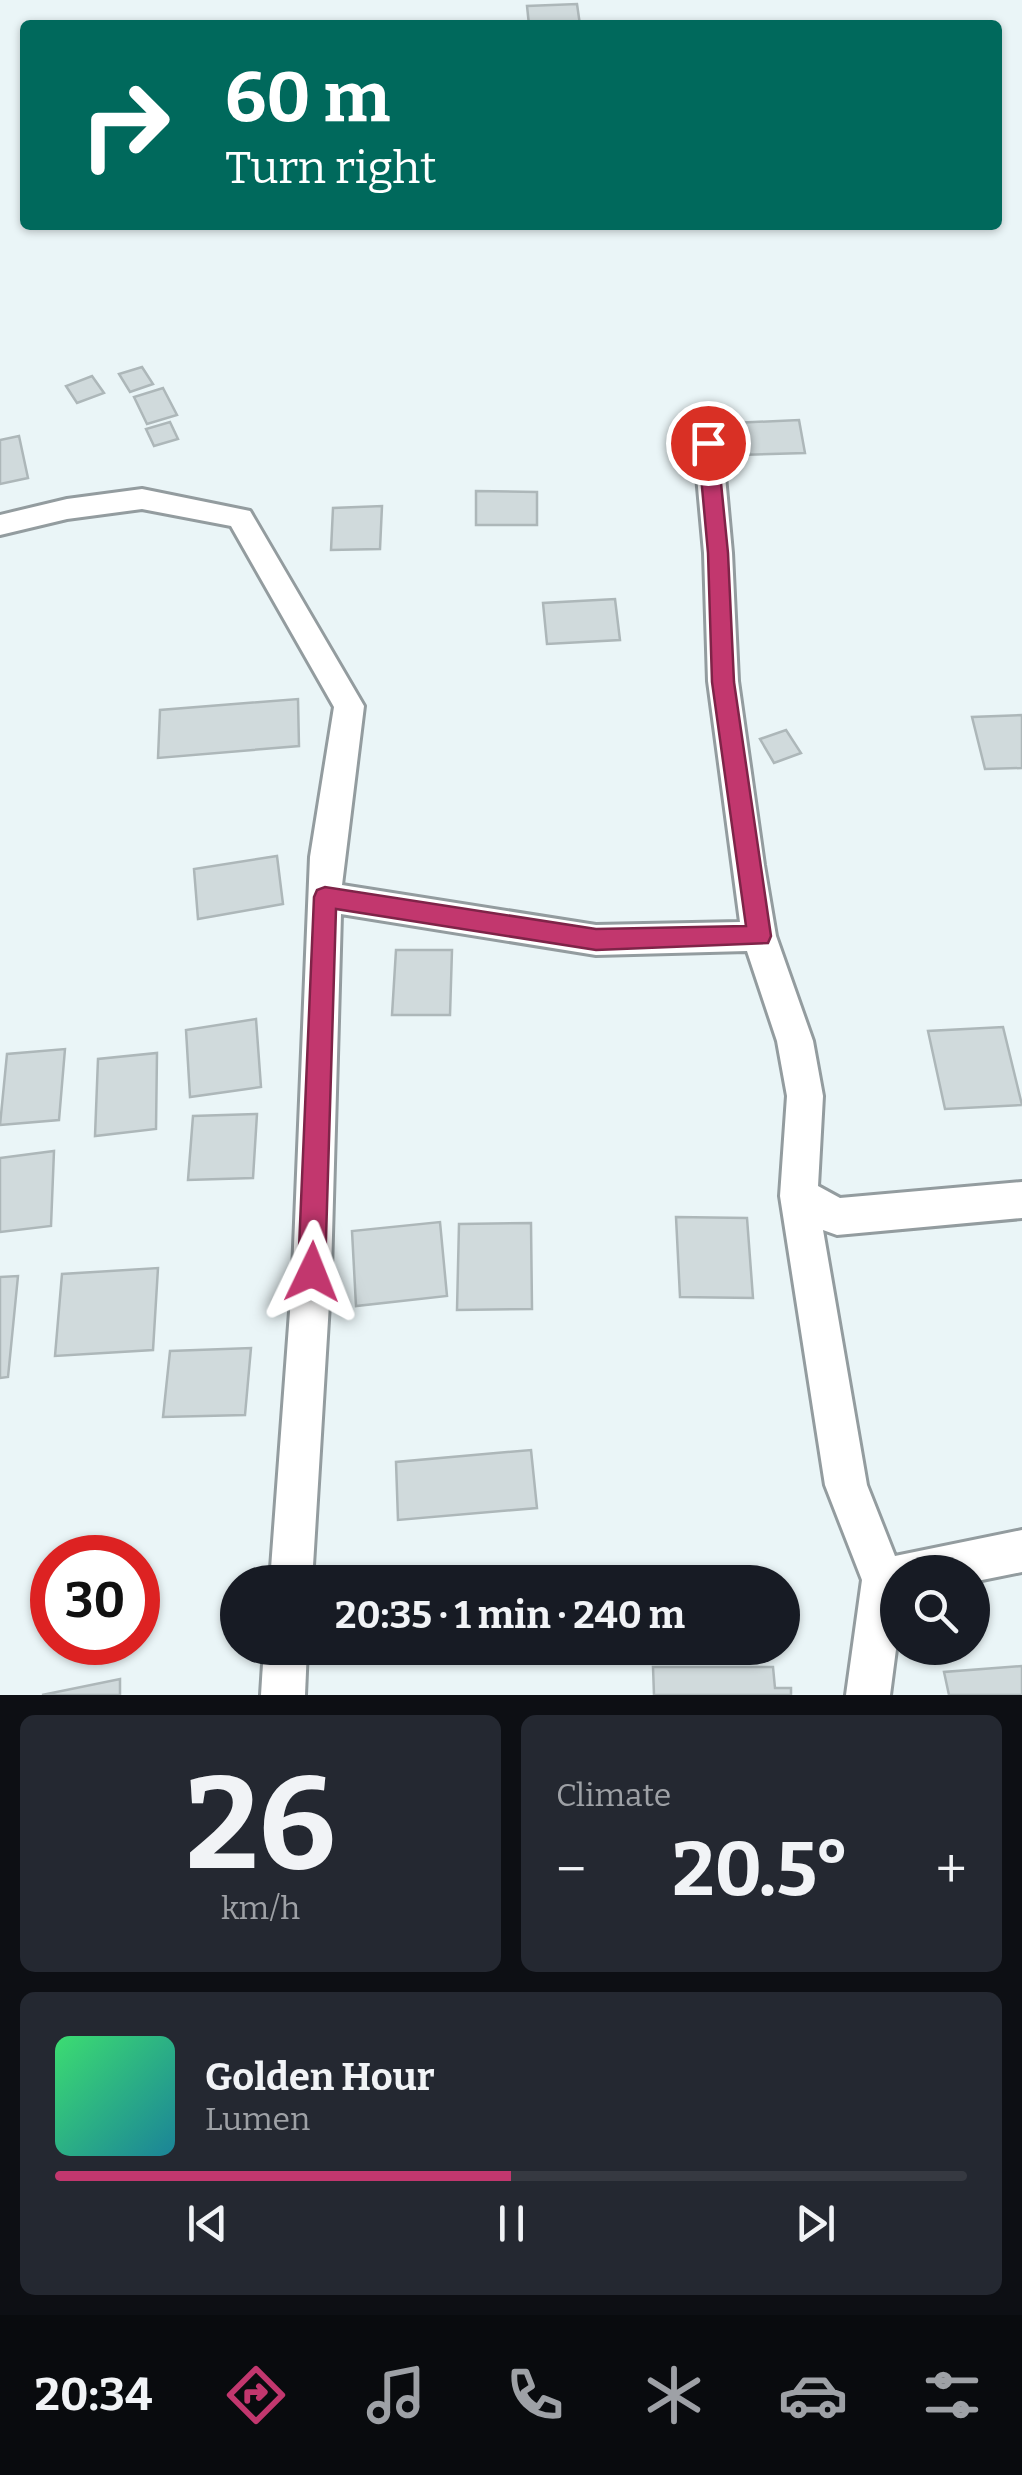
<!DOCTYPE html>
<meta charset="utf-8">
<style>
:root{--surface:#171b24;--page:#242831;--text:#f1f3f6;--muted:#9ea1a6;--line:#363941;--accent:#c2376e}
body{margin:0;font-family:Bitter,serif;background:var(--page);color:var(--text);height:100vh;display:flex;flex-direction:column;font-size:38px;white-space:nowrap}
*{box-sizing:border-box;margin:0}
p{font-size:32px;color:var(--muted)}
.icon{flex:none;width:55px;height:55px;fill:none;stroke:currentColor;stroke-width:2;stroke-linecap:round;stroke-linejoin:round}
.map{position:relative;height:1695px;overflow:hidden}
.details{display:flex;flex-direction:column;gap:20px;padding:20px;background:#0d0f14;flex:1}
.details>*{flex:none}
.guide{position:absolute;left:20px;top:20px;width:982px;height:210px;border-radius:10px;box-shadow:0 2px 8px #0004;background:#00695c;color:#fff;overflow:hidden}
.buttons{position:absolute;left:880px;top:1555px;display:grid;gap:20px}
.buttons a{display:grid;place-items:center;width:110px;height:110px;border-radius:50%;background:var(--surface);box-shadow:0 2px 8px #0004;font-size:50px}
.speed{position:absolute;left:30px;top:1535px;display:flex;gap:20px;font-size:50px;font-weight:700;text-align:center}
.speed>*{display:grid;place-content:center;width:130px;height:130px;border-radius:50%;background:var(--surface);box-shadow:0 2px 8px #0004;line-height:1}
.speed .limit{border:15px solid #d22;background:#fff;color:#111}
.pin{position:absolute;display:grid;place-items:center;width:85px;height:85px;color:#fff;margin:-42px;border:5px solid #fff;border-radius:50%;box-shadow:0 2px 10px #0007}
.me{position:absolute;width:110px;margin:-55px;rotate:2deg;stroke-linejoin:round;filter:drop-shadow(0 0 8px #0008)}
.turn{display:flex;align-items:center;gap:35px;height:210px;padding:0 40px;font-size:45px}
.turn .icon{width:130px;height:130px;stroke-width:2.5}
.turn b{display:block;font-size:70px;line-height:85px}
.big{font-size:75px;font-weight:700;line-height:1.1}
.details .card{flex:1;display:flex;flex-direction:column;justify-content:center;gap:15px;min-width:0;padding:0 35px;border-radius:15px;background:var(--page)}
.details .dial{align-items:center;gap:0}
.dial b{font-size:130px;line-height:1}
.song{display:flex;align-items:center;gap:30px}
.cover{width:120px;height:120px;border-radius:15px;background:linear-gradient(135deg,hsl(140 70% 55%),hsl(190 70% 35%))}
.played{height:10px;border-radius:5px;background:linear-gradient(90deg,var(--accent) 50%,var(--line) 50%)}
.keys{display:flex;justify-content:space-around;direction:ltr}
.heat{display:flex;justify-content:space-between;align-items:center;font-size:55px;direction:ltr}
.details .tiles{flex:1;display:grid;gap:20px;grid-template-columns:1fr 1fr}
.card:last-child{grid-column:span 2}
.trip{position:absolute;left:220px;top:1565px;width:580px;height:100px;border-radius:50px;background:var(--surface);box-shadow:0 2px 8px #0004;font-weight:700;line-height:100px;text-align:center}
.dock{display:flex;height:160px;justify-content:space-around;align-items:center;background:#090b0e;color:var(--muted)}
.dock .icon{width:70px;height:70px}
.dock .current{color:var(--accent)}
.dock b{font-size:45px;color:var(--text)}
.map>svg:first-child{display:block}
.building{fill:#d0dadc;stroke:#adb7b9;stroke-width:2.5}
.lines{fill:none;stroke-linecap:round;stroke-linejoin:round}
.street-casing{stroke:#939c9f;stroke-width:6}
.street{fill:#fff;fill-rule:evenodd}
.route{fill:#c2376e;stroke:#7e2448;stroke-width:2.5}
</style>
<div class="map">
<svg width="1022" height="1695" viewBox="0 0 1022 1695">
<rect width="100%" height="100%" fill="#eaf5f7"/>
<g class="building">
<path d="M577 4 580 25H529L527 6Z"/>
<path d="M142 367 153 384 130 392 119 374Z"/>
<path d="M92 376 104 393 77 403 66 386Z"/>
<path d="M163 388 177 415 147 424 134 397Z"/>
<path d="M799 420 805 453 738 455 733 423Z"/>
<path d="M170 422 178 439 154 446 146 429Z"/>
<path d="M19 436 28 478 0 484V440Z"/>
<path d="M476 491 537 492V525H476Z"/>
<path d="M382 506 380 549 331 550 333 508Z"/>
<path d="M615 599 620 640 547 644 543 603Z"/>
<path d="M298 699 299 746 158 758 160 710Z"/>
<path d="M1022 715V768L985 769 972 717Z"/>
<path d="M786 730 801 753 774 763 760 739Z"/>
<path d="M277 856 283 904 198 919 194 869Z"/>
<path d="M396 950H452L450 1015H392Z"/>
<path d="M256 1019 261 1087 190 1097 186 1030Z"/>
<path d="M1003 1027 1022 1105 945 1109 928 1031Z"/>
<path d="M65 1049 59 1120 0 1125 7 1054Z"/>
<path d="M157 1053 156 1129 95 1136 98 1059Z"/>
<path d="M257 1114 253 1178 188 1180 193 1116Z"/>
<path d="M54 1151 51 1226 0 1232V1158Z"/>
<path d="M676 1217 747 1218 753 1298 680 1297Z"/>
<path d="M440 1222 447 1296 356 1306 352 1231Z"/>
<path d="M531 1223 532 1309 457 1310 459 1224Z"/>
<path d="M158 1268 153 1350 55 1356 62 1274Z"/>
<path d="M18 1276 8 1377 0 1378V1277Z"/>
<path d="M251 1348 245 1415 163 1417 170 1351Z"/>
<path d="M531 1450 537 1508 398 1520 396 1462Z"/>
<path d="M1022 1666V1695H949L944 1672Z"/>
<path d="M653 1667H773L775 1688H791V1695H654Z"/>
<path d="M120 1679V1695H42Z"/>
</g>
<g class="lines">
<defs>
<g id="street">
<path d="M708 433 718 436 722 443 732 553 738 681 764 865 776 936 813 1041 823 1096 818 1186 840 1198 1022 1182V1218L837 1235 823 1230 867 1485 895 1556 1022 1530V1572L972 1582V1572H898V1634L890 1695H846L862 1580 825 1485 780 1196 787 1096 777 1041 747 951 596 955 341 914 331 1271 312 1582H270L293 1271 310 857 334 707 231 526 142 509 67 519 0 535V515L67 499 142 489 250 511 364 706 342 885 596 925 740 922 708 681 704 553 694 443 698 436Z"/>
<path d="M264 1648H307L305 1695H261Z"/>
</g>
</defs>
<use href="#street" class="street-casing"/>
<use href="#street" class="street"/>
</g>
<path class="route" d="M708 436 717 443 728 553 734 682 771 936 768 943 596 950 336 909 325 1272 321 1281 312 1285 302 1281 298 1272 314 897 317 890 325 887 596 929 746 926 712 682 708 553 698 443Z"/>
</svg>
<div class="buttons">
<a><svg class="icon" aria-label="search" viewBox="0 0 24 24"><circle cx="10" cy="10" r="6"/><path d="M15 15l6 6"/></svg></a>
</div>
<div class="speed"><div class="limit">30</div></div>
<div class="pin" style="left:708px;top:443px;background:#d93025"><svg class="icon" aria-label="arrive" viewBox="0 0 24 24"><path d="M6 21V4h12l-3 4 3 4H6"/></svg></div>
<svg class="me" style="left:312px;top:1272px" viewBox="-20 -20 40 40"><path d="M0-17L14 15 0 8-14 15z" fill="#c2376e" stroke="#fff" stroke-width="4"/></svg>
<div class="trip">20:35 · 1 min · 240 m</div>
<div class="guide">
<div class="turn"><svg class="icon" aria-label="right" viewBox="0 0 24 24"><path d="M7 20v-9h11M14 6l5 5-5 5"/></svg><div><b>60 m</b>Turn right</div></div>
</div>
</div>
<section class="details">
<div class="tiles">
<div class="card dial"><b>26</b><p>km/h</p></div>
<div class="card"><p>Climate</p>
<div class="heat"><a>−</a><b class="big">20.5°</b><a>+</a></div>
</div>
<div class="card">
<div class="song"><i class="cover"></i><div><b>Golden Hour</b><p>Lumen</p></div></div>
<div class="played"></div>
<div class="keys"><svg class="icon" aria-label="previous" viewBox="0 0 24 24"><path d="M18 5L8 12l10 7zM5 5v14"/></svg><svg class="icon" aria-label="pause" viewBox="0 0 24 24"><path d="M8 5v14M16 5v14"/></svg><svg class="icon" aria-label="next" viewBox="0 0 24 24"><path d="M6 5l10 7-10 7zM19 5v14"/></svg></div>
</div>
</div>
</section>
<nav class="dock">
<b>20:34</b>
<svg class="icon current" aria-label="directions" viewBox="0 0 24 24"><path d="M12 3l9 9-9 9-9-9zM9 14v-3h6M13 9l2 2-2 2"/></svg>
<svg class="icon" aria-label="music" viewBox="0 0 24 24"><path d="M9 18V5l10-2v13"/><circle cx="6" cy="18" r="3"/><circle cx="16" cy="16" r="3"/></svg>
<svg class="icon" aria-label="phone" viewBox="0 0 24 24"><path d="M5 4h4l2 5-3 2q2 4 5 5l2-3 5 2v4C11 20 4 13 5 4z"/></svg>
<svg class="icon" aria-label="climate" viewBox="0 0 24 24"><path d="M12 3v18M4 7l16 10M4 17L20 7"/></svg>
<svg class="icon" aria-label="car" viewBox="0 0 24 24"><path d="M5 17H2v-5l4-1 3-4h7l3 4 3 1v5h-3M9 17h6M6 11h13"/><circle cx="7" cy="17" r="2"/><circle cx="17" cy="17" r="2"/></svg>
<svg class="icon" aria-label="filters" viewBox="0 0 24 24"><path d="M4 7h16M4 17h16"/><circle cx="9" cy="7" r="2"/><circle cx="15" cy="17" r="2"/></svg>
</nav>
